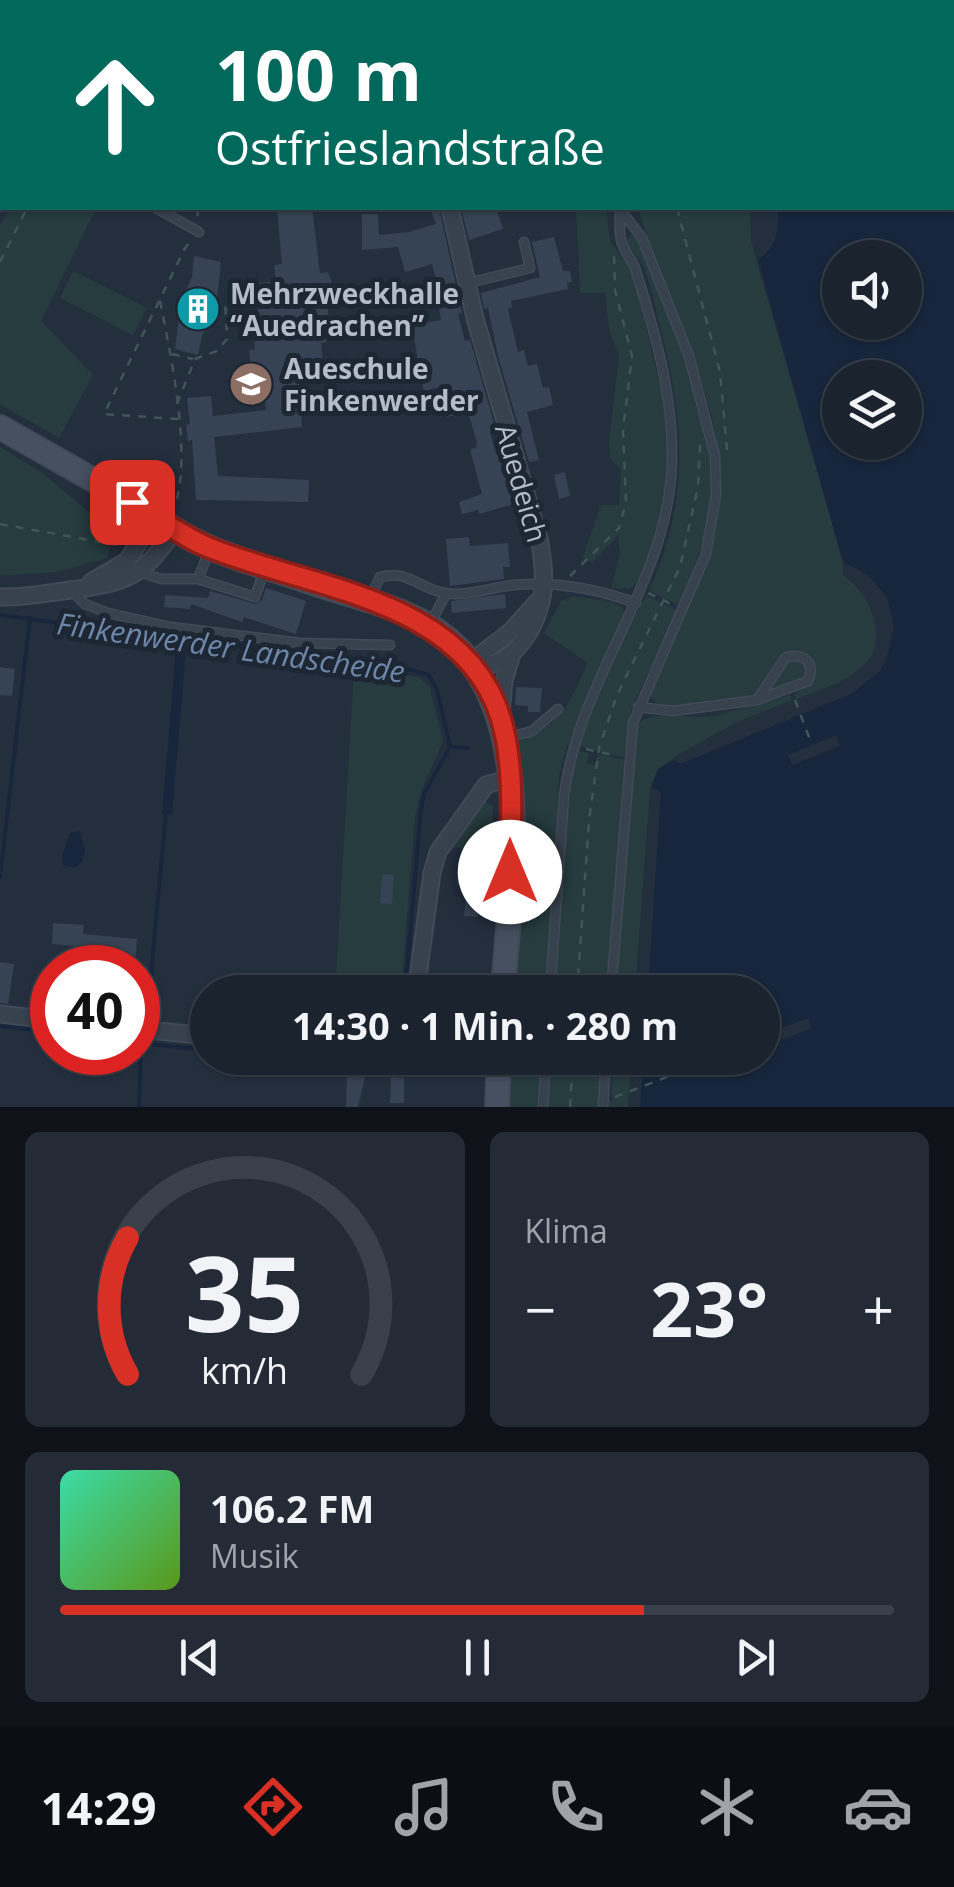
<!DOCTYPE html>
<html lang="de">
<meta charset="utf-8">
<style>
:root{--surface:#1b232e;--page:#242b36;--text:#f1f3f6;--muted:#a0a4aa;--line:#39404a;--accent:#d93025}
body{margin:0;font-family:"Open Sans",sans-serif;background:var(--page);color:var(--text);height:100vh;display:flex;flex-direction:column;font-size:38px;white-space:nowrap}
*{box-sizing:border-box;margin:0}
p{font-size:32px;color:var(--muted)}
.icon{flex:none;width:55px;height:55px;fill:none;stroke:currentColor;stroke-width:2;stroke-linecap:round;stroke-linejoin:round}
.map{position:relative;height:1107px;overflow:hidden}
.side{display:flex;flex-direction:column;gap:25px;padding:25px;background:#0f1319;flex:1}
.side>*{flex:none}
.guide{position:absolute;left:0px;top:0px;width:955px;height:210px;box-shadow:0 2px 8px #0004,0 0 0 2px var(--line);background:#00695c;color:#fff;overflow:hidden}
.fabs{position:absolute;left:822px;top:240px;display:grid;gap:20px}
.fabs a{display:grid;place-items:center;width:100px;height:100px;border-radius:50%;background:var(--surface);box-shadow:0 2px 8px #0004,0 0 0 2px var(--line);font-size:50px}
.speed{position:absolute;left:30px;top:945px;display:flex;gap:20px;font-size:50px;font-weight:700;text-align:center}
.speed>*{display:grid;place-content:center;width:130px;height:130px;border-radius:50%;background:var(--surface);box-shadow:0 2px 8px #0004,0 0 0 2px var(--line);line-height:1}
.speed .limit{border:15px solid #d22;background:#fff;color:#111}
.pin{position:absolute;display:grid;place-items:center;width:85px;height:85px;color:#fff;margin:-42px;border-radius:20px;box-shadow:0 5px 15px #0006}
.me{position:absolute;width:110px;margin:-55px;rotate:0deg;stroke-linejoin:round;filter:drop-shadow(0 0 8px #0008)}
.turn{display:flex;align-items:center;gap:35px;height:210px;padding:0 50px;font-size:45px}
.turn .icon{width:130px;height:130px;stroke-width:2.5}
.turn b{display:block;font-size:70px;line-height:85px}
.big{font-size:75px;font-weight:700;line-height:1.1}
.side .tile{flex:1;display:flex;flex-direction:column;justify-content:center;gap:15px;min-width:0;padding:0 35px;border-radius:15px;background:var(--page)}
.side .dial{align-items:center;gap:0}
.dial svg{height:260px;overflow:visible;fill:none;stroke:var(--line);stroke-width:7;stroke-linecap:round;text-anchor:middle}
.dial text{fill:var(--text);stroke:none}
.song{display:flex;align-items:center;gap:30px}
.cover{width:120px;height:120px;border-radius:15px;background:linear-gradient(135deg,hsl(160 70% 55%),hsl(90 70% 35%))}
.played{height:10px;border-radius:5px;background:linear-gradient(90deg,var(--accent) 70%,var(--line) 70%)}
.keys{display:flex;justify-content:space-around;direction:ltr}
.heat{display:flex;justify-content:space-between;align-items:center;font-size:55px;direction:ltr}
.side .tiles{flex:1;display:grid;gap:25px;grid-template-columns:1fr 1fr}
.tile:last-child{grid-column:span 2}
.trip{position:absolute;left:190px;top:975px;width:590px;height:100px;border-radius:50px;background:var(--surface);box-shadow:0 2px 8px #0004,0 0 0 2px var(--line);font-weight:700;line-height:100px;text-align:center}
.tabs{display:flex;height:160px;justify-content:space-around;align-items:center;background:#0b0e12;color:var(--muted)}
.tabs .icon{width:70px;height:70px}
.tabs .on{color:var(--accent)}
.tabs b{font-size:45px;color:var(--text)}
.map>svg:first-child{display:block}
.green{fill:#263c3f}
.water{fill:#17263c;fill-rule:evenodd}
.pier{fill:#242f3e}
.lines{fill:none;stroke-linecap:round;stroke-linejoin:round}
.stream{stroke:#17263c;stroke-width:4}
.building{fill:#364354}
.lane-casing{stroke:#414a57;stroke-width:11}
.street-casing{stroke:#414a57;stroke-width:19}
.secondary-casing{stroke:#414a57;stroke-width:26}
.path{stroke:#3f5557;stroke-width:2.5;stroke-dasharray:8 8;stroke-linecap:butt}
.lane{stroke:#38414e;stroke-width:8}
.street{stroke:#38414e;stroke-width:15}
.secondary{stroke:#465061;stroke-width:22}
.route-casing{stroke:#8d1f18;stroke-width:25}
.route{stroke:#d93025;stroke-width:18}
.labels{text-anchor:middle;dominant-baseline:central;stroke-width:10;stroke-linejoin:round;paint-order:stroke}
.poi-label{font-size:28px;font-weight:bold;fill:#b4bcc9;stroke:#1d2633;text-anchor:start}
.street-label{font-size:28px;fill:#b4bcc9;stroke:#1d2633}
.water-label{font-size:30px;font-style:italic;fill:#6d86a8;stroke:#1d2633}
</style>
<div class="map">
<svg width="954" height="1107" viewBox="0 0 954 1107">
<rect width="100%" height="100%" fill="#242f3e"/>
<g class="green">
<path d="M9 208H96L41 321 93 375 59 438 0 404V226Z"/>
<path d="M576 208H606L610 241 632 270 667 414 668 463 662 515 642 578 630 589 611 588 620 554 618 536 592 562 582 559 601 505H619L621 469 610 458 609 442 619 355 609 330 605 293H580Z"/>
<path d="M638 208H750L751 241 843 562V575C868 591 890 638 866 663 848 682 819 690 796 699L794 694 812 683C816 668 813 656 798 652 772 654 769 684 751 698L662 708 649 696C652 666 677 634 687 605 700 572 709 536 717 501 736 426 659 284 638 208Z"/>
<path d="M630 235 637 237C664 302 715 409 713 479 712 523 696 566 680 606L649 591C689 504 685 425 662 335 656 314 653 289 644 268 640 259 632 251 626 243Z"/>
<path d="M73 271 147 308 133 335 60 298Z"/>
<path d="M0 447 41 472 111 530 108 558 57 572 0 576Z"/>
<path d="M646 595 678 610 631 710 624 757 578 746 605 671Z"/>
<path d="M574 596 613 602 623 608 625 620 586 700 574 737 567 745 559 776 547 992H511L513 742C563 727 567 706 588 663L544 633 561 601Z"/>
<path d="M795 659 807 668 804 680 765 694 784 664Z"/>
<path d="M354 669 419 677 430 688 443 742 421 791 415 817 401 992H335Z"/>
<path d="M790 695 792 700 737 722 679 754 658 769 650 790 635 992H614L622 860 633 788 629 774 638 723C659 707 694 723 722 714 744 706 767 703 790 695Z"/>
<path d="M577 750 589 753 587 763 595 765 598 754 624 760 607 992H554L568 789Z"/>
<path d="M484 800 493 806 492 855 451 847Z"/>
<path d="M507 1058H543L539 1107H504Z"/>
<path d="M549 1058H603L599 1107H546Z"/>
<path d="M615 1058H631L628 1107H607L609 1101 614 1099 611 1095Z"/>
</g>
<g class="water">
<path d="M801 0H954V1107H640L644 1058H762V992H648L661 792 651 787 658 769 674 760 680 764 851 694 880 671 887 657 894 627 887 597 868 575 843 562 758 260C778 246 778 231 778 208H952V2H800ZM840 258H905V322H840ZM840 378H905V442H840Z"/>
<path d="M176 650H186L172 815 162 814Z"/>
<path d="M80 831 85 851 82 862 74 868 63 865 62 856 70 833Z"/>
</g>
<g class="pier">
<path d="M836 735 840 746 792 765 788 755Z"/>
<path d="M808 1018 812 1028 764 1047 763 1035Z"/>
</g>
<g class="lines">
<g class="stream">
<path d="M105 0 108 2"/>
<path d="M0 615 403 668 429 675 437 690 450 747 468 748"/>
<path d="M0 877 30 618"/>
<path d="M405 992 421 809 424 794 450 747"/>
<path d="M147 1018 166 813"/>
<path d="M0 1026 52 1032"/>
<path d="M138 1043 208 1050"/>
<path d="M282 1058 300 1059"/>
<path d="M139 1107 141 1044"/>
</g>
</g>
<g class="building">
<path d="M277 208H312L320 273 328 272 331 280 333 302H327L329 322 324 323 326 342 321 343 323 361 317 362 319 382 299 384 302 427 214 437 218 476 309 480 308 502 196 500 192 440 188 441 186 425 190 424 187 398 211 396 213 416 266 410 263 388 249 389 246 369H251L249 350 255 349 253 330 258 329 256 310 262 309 259 283 276 281 274 265 282 264Z"/>
<path d="M430 208H439L462 313 458 314 465 341 470 340 496 430 490 432 496 454 502 453 517 503 479 514 478 510 462 514 459 502 482 494 470 449 476 448 477 443 468 412 447 417 439 387 424 391 421 379 412 325 441 320 438 303 442 302 432 264 405 272 398 247 362 250V214H378L379 235 409 232 436 224Z"/>
<path d="M461 208H496L503 229 469 240Z"/>
<path d="M554 237 563 271H570L572 282 567 283 568 289 511 301 512 308 508 309 518 352 524 350 528 366 537 364 543 388 549 387 553 405 527 412 539 460 529 462 498 356 488 308 484 309 481 293 540 277 532 242Z"/>
<path d="M194 256 221 262 215 317 202 335 198 355 175 349 181 302 192 277Z"/>
<path d="M565 472 570 496 559 499 554 475Z"/>
<path d="M469 537 470 546 508 543 510 567H503L504 579 450 586 446 539Z"/>
<path d="M266 588 306 601 296 634 244 617 242 622 191 604 190 609 164 607 165 595 208 598 210 591 256 604 262 600Z"/>
<path d="M505 594 506 608 452 613 451 601Z"/>
<path d="M0 667 15 669 12 696 0 695Z"/>
<path d="M516 687 542 688 540 712H528V706L515 705Z"/>
<rect x="457" y="872" width="16" height="13"/>
<path d="M382 874 394 875 392 904 380 903Z"/>
<path d="M466 896 480 898 478 917 464 916Z"/>
<path d="M53 923 84 925 83 934 137 939 135 964 113 963 114 949 52 944Z"/>
<path d="M0 962 14 964 8 1004 0 1003Z"/>
<path d="M347 1076 365 1077 358 1107H346Z"/>
<path d="M391 1077 404 1078V1103H390Z"/>
</g>
<g class="lines">
<defs>
<g id="lane">
<path d="M121 0 124 2"/>
<path d="M777 2 778 0"/>
<path d="M0 132 2 133"/>
<path d="M156 208 199 232"/>
<path d="M468 283 530 268 524 242"/>
<path d="M140 572 161 579H198L255 597 264 571"/>
<path d="M198 579 209 551"/>
<path d="M71 590 85 604 108 613 171 627 300 643 390 645"/>
<path d="M371 596 380 577C408 569 419 589 445 593 465 597 493 587 514 585 555 581 598 589 636 603"/>
<path d="M431 622 446 594"/>
<path d="M638 707 673 711 757 700 808 681C816 663 804 653 786 657L757 700"/>
<path d="M506 738 532 731 558 709"/>
<path d="M550 992 564 796C578 682 661 592 671 478 677 407 656 335 635 268 632 260 627 255 624 248 618 237 620 222 620 210"/>
<path d="M611 992 633 723 706 554 716 495 715 456 689 356 642 238 620 209"/>
<path d="M543 1107 546 1058"/>
<path d="M603 1107 606 1058"/>
</g>
<g id="street">
<path d="M284 0 286 2"/>
<path d="M497 0 499 2"/>
<path d="M664 2V0"/>
<path d="M450 208 475 318 539 538C543 559 546 581 541 602 535 632 505 677 471 662"/>
<path d="M91 582 127 561 148 528"/>
<path d="M0 597C24 598 47 593 70 590 125 583 142 578 174 531"/>
<path d="M471 662 511 631 537 602"/>
<path d="M501 714 504 681 512 654"/>
<path d="M416 992 432 873 438 852 486 785 509 778"/>
<path d="M0 1014 52 1020"/>
<path d="M138 1029 208 1036"/>
</g>
<g id="secondary">
<path d="M0 427 155 515C197 551 256 563 307 581 347 595 391 604 428 625 544 692 510 881 503 992"/>
<path d="M497 1107 499 1058"/>
</g>
</defs>
<use href="#lane" class="lane-casing"/>
<use href="#street" class="street-casing"/>
<use href="#secondary" class="secondary-casing"/>
<g class="path">
<path d="M65 0 69 2"/>
<path d="M711 0 714 2"/>
<path d="M4 2 5 0"/>
<path d="M0 16 2 7"/>
<path d="M197 208 198 220"/>
<path d="M677 208 720 372 727 450"/>
<path d="M0 262 27 208"/>
<path d="M160 301C171 357 192 453 175 506"/>
<path d="M172 354 193 359"/>
<path d="M177 404 195 359 217 351 227 339 225 299"/>
<path d="M178 419 104 414 185 248 192 240"/>
<path d="M0 524 117 545"/>
<path d="M115 530 125 537"/>
<path d="M570 576 619 528 626 502 623 430 632 356 615 290 614 254"/>
<path d="M648 593 673 605"/>
<path d="M795 700 812 745"/>
<path d="M586 749 617 756"/>
<path d="M577 992 589 821 599 748 617 695 680 567 698 487 700 445"/>
<path d="M615 1097 716 1058"/>
<path d="M570 1107 573 1058"/>
</g>
<use href="#lane" class="lane"/>
<use href="#street" class="street"/>
<use href="#secondary" class="secondary"/>
</g>
<g class="lines">
<defs>
<path id="route" d="M132 502C158 518 181 536 210 548 310 588 465 599 501 719 515 767 511 822 510 872"/>
</defs>
<use href="#route" class="route-casing"/>
<use href="#route" class="route"/>
</g>
<defs>
<symbol id="building-disc" viewBox="-11 -11 22 22"><circle r="9.5" fill="#0f9aa8" stroke="#1d2633"/><path d="M-4-6H4V6H1V3H-1V6H-4ZM-2.5-4.3h1.7v1.8h-1.7ZM.8-4.3h1.7v1.8H.8ZM-2.5-1h1.7V.8h-1.7ZM.8-1h1.7V.8H.8Z" fill="#fff"/></symbol>
<symbol id="school-disc" viewBox="-11 -11 22 22"><circle r="9.5" fill="#8d6e63" stroke="#1d2633"/><path d="M0-5L7-2L0 1L-7-2ZM-4 1L0 2.5L4 1V4Q0 6-4 4Z" fill="#fff"/></symbol>
</defs>
<g fill-rule="evenodd">
<use href="#building-disc" x="173" y="284" width="50" height="50"/>
<use href="#school-disc" x="226" y="359" width="50" height="50"/>
</g>
<g class="labels">
<g class="poi-label">
<text x="230" y="293">Mehrzweckhalle<tspan x="230" dy="32">“Auedrachen”</tspan></text>
<text x="284" y="368">Aueschule<tspan x="284" dy="32">Finkenwerder</tspan></text>
</g>
<g class="street-label">
<text transform="translate(522 483) rotate(74)">Auedeich</text>
</g>
<g class="water-label">
<text transform="translate(231 647) rotate(8)">Finkenwerder Landscheide</text>
</g>
</g>
</svg>
<div class="fabs">
<a><svg class="icon" aria-label="sound" viewBox="0 0 24 24"><path d="M4 9h4l5-4v14l-5-4H4zM17 9q2 3 0 6"/></svg></a>
<a><svg class="icon" aria-label="layers" viewBox="0 0 24 24"><path d="M12 4l9 5-9 5-9-5zM3 14l9 5 9-5"/></svg></a>
</div>
<div class="speed"><div class="limit">40</div></div>
<div class="pin" style="left:132px;top:502px;background:#d93025"><svg class="icon" aria-label="arrive" viewBox="0 0 24 24"><path d="M6 21V4h12l-3 4 3 4H6"/></svg></div>
<svg class="me" style="left:510px;top:872px" viewBox="-20 -20 40 40"><circle r="19" fill="#fff"/><path d="M0-13L10 11 0 6-10 11z" fill="#d93025"/></svg>
<div class="trip">14:30 · 1 Min. · 280 m</div>
<div class="guide">
<div class="turn"><svg class="icon" aria-label="ahead" viewBox="0 0 24 24"><path d="M12 20V5M6 11l6-6 6 6"/></svg><div><b>100 m</b>Ostfrieslandstraße</div></div>
</div>
</div>
<section class="side">
<div class="tiles">
<div class="tile dial"><svg viewBox="0 0 100 80">
<path d="M14 69A42 42 0 1 1 86 69"/>
<path d="M14 69A42 42 0 0 1 14 27" stroke="#d93025"/>
<text x="50" y="56" font-size="32" font-weight="700">35</text>
<text x="50" y="72" font-size="11">km/h</text>
</svg></div>
<div class="tile"><p>Klima</p>
<div class="heat"><a>−</a><b class="big">23°</b><a>+</a></div>
</div>
<div class="tile">
<div class="song"><i class="cover"></i><div><b>106.2 FM</b><p>Musik</p></div></div>
<div class="played"></div>
<div class="keys"><svg class="icon" aria-label="previous" viewBox="0 0 24 24"><path d="M18 5L8 12l10 7zM5 5v14"/></svg><svg class="icon" aria-label="pause" viewBox="0 0 24 24"><path d="M8 5v14M16 5v14"/></svg><svg class="icon" aria-label="next" viewBox="0 0 24 24"><path d="M6 5l10 7-10 7zM19 5v14"/></svg></div>
</div>
</div>
</section>
<nav class="tabs">
<b>14:29</b>
<svg class="icon on" aria-label="directions" viewBox="0 0 24 24"><path d="M12 3l9 9-9 9-9-9zM9 14v-3h6M13 9l2 2-2 2"/></svg>
<svg class="icon" aria-label="music" viewBox="0 0 24 24"><path d="M9 18V5l10-2v13"/><circle cx="6" cy="18" r="3"/><circle cx="16" cy="16" r="3"/></svg>
<svg class="icon" aria-label="phone" viewBox="0 0 24 24"><path d="M5 4h4l2 5-3 2q2 4 5 5l2-3 5 2v4C11 20 4 13 5 4z"/></svg>
<svg class="icon" aria-label="climate" viewBox="0 0 24 24"><path d="M12 3v18M4 7l16 10M4 17L20 7"/></svg>
<svg class="icon" aria-label="car" viewBox="0 0 24 24"><path d="M5 17H2v-5l4-1 3-4h7l3 4 3 1v5h-3M9 17h6M6 11h13"/><circle cx="7" cy="17" r="2"/><circle cx="17" cy="17" r="2"/></svg>
</nav>
